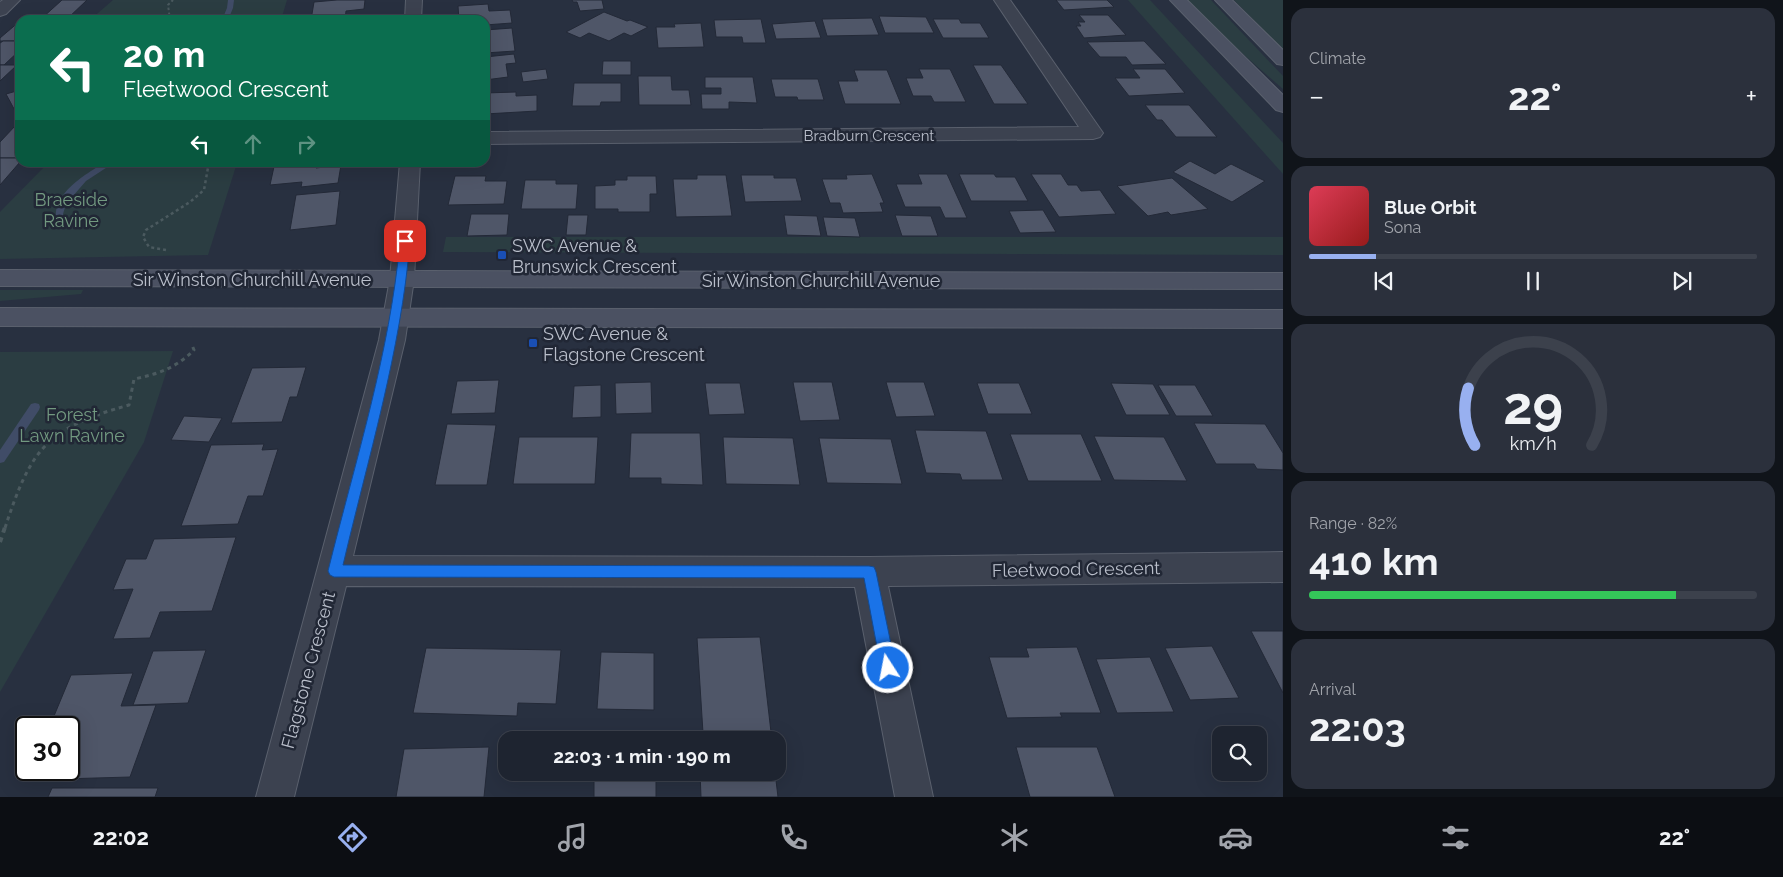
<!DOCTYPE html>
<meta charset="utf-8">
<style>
:root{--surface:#1e2430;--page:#2b303c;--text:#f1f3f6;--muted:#a1a4ab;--line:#3c414c;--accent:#98b0f0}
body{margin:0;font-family:Raleway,sans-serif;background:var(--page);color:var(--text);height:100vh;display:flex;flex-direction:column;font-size:19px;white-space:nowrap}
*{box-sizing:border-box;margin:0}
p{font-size:16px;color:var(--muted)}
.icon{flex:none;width:28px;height:28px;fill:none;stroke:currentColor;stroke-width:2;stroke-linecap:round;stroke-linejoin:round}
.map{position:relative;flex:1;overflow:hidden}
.details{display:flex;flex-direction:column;gap:8px;padding:8px;background:#10141a;width:500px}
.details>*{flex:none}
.hud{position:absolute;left:15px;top:15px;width:475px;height:152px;border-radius:15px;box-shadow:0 5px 20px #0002,0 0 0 1px var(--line);background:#0b6e4f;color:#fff;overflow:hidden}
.controls{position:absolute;left:1212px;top:726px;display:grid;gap:10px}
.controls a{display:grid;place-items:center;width:55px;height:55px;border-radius:10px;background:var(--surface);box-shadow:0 5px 20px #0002,0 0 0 1px var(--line);font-size:25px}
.speed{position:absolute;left:15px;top:716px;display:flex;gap:10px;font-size:25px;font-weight:700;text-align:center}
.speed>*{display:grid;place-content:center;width:65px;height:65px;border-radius:50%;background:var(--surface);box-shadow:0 5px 20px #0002,0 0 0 1px var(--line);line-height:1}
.speed .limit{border:2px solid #111;border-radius:8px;background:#fff;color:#111}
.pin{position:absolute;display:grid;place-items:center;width:42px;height:42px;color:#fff;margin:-21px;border-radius:10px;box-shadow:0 2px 8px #0006}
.me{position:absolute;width:55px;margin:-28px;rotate:349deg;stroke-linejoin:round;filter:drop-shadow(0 0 4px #0008)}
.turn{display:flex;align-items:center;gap:18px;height:105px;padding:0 25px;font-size:22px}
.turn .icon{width:65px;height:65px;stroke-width:2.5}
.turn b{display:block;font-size:35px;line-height:42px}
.lanes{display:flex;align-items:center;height:48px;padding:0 25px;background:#0003;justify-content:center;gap:25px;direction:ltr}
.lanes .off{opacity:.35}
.big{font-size:38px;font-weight:700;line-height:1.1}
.details .card{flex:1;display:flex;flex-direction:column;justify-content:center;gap:8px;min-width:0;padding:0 18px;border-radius:15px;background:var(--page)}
.details .dial{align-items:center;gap:0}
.dial svg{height:130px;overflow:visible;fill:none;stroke:var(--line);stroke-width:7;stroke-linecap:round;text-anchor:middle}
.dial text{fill:var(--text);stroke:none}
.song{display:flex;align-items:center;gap:15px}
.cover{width:60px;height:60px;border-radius:8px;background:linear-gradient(135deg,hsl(350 70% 55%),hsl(0 70% 35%))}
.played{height:5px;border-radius:2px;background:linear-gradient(90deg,var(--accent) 15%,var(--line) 15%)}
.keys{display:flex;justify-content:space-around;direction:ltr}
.heat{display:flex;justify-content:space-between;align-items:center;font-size:28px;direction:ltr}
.charge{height:8px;border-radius:4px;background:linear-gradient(90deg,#34c759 82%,var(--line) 0)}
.trip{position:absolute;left:498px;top:731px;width:288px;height:50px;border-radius:15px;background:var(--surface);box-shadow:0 5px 20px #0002,0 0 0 1px var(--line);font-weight:700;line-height:50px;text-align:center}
.dock{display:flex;height:80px;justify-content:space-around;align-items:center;background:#0c0e13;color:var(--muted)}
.dock .icon{width:35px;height:35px}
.dock .current{color:var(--accent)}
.dock b{font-size:22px;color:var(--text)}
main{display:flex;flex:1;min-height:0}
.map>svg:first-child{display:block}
.green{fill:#2b3d42}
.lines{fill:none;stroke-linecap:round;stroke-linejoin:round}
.stream{fill:#404c67;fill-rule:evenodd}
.building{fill:#4f5668;stroke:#232937}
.street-casing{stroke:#5a606d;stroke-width:2}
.secondary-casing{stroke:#5a606d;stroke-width:2}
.path-far3{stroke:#4b5a5f;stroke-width:2;stroke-dasharray:2.5 2.5;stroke-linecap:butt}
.path-far2{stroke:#4b5a5f;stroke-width:2.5;stroke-dasharray:3 3;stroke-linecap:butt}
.path-far1{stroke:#4b5a5f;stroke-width:3;stroke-dasharray:4 4;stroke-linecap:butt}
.path{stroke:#4b5a5f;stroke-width:4;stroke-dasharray:5 5;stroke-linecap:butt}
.street{fill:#3c4250;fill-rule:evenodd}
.secondary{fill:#4b5162;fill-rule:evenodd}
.route{fill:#1a73e8;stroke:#114b97}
.transit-dot{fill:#1a4fb4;stroke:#212735;stroke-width:2}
.labels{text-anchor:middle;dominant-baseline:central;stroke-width:5;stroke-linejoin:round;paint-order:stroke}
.far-street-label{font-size:15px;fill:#b9beca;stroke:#212735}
.park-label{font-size:18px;fill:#729980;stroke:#212735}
.poi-label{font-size:18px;fill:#b9beca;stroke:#212735;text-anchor:start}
.street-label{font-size:18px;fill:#b9beca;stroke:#212735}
</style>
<main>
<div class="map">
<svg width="1283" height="797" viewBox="0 0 1283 797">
<rect width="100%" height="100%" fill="#283040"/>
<g class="green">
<path d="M113 0H287L281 20H90Z"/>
<path d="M1128 0H1150L1283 143V174Z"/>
<path d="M1187 0H1211L1283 76V89L1227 40Z"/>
<path d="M1234 0H1283V50Z"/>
<path d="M48 163V162L237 163 208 255 0 259V212Z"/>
<path d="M446 237H1283V255L443 252Z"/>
<path d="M0 290H83L81 294 0 301Z"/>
<path d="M173 351 144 442 0 692V352Z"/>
</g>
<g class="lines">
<g class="stream">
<path d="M228 0H234L233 8 228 20H222L227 8Z"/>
<path d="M106 162H115L86 181 66 204 63 214 66 224 65 226H59C45 198 85 174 106 162Z"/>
<path d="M35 403 39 404 40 407 39 410 4 462 0 463V450L31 404Z"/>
</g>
</g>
<g class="building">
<path d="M62 0H87L67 19H41Z"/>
<path d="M337 0H365L364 9 346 11 345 20H311L314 2Z"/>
<path d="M572 0H602L604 9 580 11 577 2H573Z"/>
<path d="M1056 0H1107L1114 7 1064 10Z"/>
<path d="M488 4 489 11 510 10 512 23 485 25V20H459L458 6Z"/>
<path d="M604 12 627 21 630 20 648 27 631 36 624 33 609 41 589 33 580 38 566 32Z"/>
<path d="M1079 15H1108L1126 35 1084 38 1076 26H1081L1078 22H1085Z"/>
<path d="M879 16 926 17 934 33H885Z"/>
<path d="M872 18 879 35 827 36 822 19Z"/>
<path d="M761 19 766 43H743L742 37H716L714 20Z"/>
<path d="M933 19H959L961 23H980L989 38H943Z"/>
<path d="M20 21V41H0V38Z"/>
<path d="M815 21 821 38 776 39 772 24Z"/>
<path d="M701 23 704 47 658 48 656 27H675L674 24Z"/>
<path d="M512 28 515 51 485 53V30Z"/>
<path d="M3 41H20V50L4 65H0V43Z"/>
<path d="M1144 41 1166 64 1132 65 1126 57H1100L1087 42Z"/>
<path d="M514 54 516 63 506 64 508 77 485 80V57Z"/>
<path d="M603 61H631V75H602Z"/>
<path d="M0 65H17L0 81Z"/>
<path d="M973 65H1001L1028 104H994Z"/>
<path d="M546 69 548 79 523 82 521 72Z"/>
<path d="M919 69H950L966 102H934L931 96H913L906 78H923Z"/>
<path d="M1133 69H1165L1185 93 1129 96 1115 78H1140Z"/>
<path d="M854 70H887L901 104H845L838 81H858Z"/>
<path d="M638 76H671L672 90H689L691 105H639Z"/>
<path d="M705 77H753L757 103 729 102V109H702L701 94H721V88H705Z"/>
<path d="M771 79H818L824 100H798L797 97H775Z"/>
<path d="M574 83H621V102H601L600 106H572Z"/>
<path d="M20 90V120L6 94Z"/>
<path d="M516 92V96L537 95V111L485 114V93Z"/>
<path d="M1145 105H1189L1217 137H1176L1162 120H1157Z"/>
<path d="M15 126H20V156L18 158H0V142Z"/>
<path d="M0 158H20V162L0 185Z"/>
<path d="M1190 161 1215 174 1231 164 1265 181 1232 202 1173 172Z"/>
<path d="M275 162H317L316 168 341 165 338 183 301 187 302 182 270 185Z"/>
<path d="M872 174 884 203H880L883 212 843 213 840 203H830L822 179H847L846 175Z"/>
<path d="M918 174H947L967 218H945L940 207H905L896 184H922Z"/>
<path d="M959 174H994L996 177H1015L1028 201H971Z"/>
<path d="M1031 174H1061L1068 185H1077L1081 191 1100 190 1116 214 1059 217Z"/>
<path d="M697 175H726L732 216 676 217 673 179H697Z"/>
<path d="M741 175H774V178H796L802 201 745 202Z"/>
<path d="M455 176H486L485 181H507L504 204 448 205Z"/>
<path d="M627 176H656L657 194H650V212H618V209H595V186L615 185V180H627Z"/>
<path d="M1172 178 1208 209 1171 215 1168 212 1148 216 1117 186Z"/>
<path d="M525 180H556V184H578L576 209H521Z"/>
<path d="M340 191 336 225 290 230 296 195Z"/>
<path d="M1043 210 1056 232 1020 233 1009 211Z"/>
<path d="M471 214H509L507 235 467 236Z"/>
<path d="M568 215H588L586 235H566Z"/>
<path d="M784 215 817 216 821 236 787 235Z"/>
<path d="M895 215 931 216 938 236H902Z"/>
<path d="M823 217 855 218 860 237 827 236Z"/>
<path d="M306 367 297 397H290L282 422 231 423 252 368Z"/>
<path d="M499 380 495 413 451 414 457 381Z"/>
<path d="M651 382 652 413 616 414 615 383Z"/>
<path d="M793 382H832L840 420 800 421Z"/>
<path d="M886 382H924L935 416 896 417Z"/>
<path d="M705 383H740L745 414 709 415Z"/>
<path d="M977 383H1019L1032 414H988Z"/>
<path d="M1111 383 1153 384 1170 415H1126Z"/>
<path d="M601 385V417L572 418 574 386Z"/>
<path d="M1158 385H1195L1213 416H1176Z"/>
<path d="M184 416 222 418 209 442 171 440Z"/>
<path d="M1194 423 1265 424 1283 453V470L1257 469 1254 464H1216Z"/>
<path d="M447 424 496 425 487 485H435Z"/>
<path d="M915 430 986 431 1003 480H962L960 474 926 473Z"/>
<path d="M631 433H700L703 485 661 484V478H629Z"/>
<path d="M1010 434H1081L1102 481H1028Z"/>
<path d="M1094 436 1164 437 1187 481 1114 480Z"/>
<path d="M519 437H598L595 484H513Z"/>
<path d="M723 437 793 438 800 485 726 484Z"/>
<path d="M819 438 891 439 902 484 827 483Z"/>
<path d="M264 444 262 450 278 449 263 496H248L238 524 181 526 211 445Z"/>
<path d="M236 537 212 611 160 612 150 638 113 639 133 589 113 590 126 559H146L154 539Z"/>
<path d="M1251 631H1283V693Z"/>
<path d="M760 637 771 732 703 733 697 638Z"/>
<path d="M1212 646 1239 698 1190 700 1165 648Z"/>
<path d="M1077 647 1101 713H1060L1062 717 1007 718 989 657H1029L1026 648Z"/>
<path d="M426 648 561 650 556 704 518 703 517 716 413 713Z"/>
<path d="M206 650 188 703 133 705 153 651Z"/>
<path d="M601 652 654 653V710L597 709Z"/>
<path d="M1150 657 1174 712 1117 713 1096 659Z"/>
<path d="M133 673 121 706 156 705 130 777 27 780 31 770H69V728H49L71 675Z"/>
<path d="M489 747 484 797H396L404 749Z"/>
<path d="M1016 747H1097L1115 797H1030Z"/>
<rect x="594" y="772" width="62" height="25"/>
<path d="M700 772H775L778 797H701Z"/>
<path d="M52 788H158L155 797H48Z"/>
</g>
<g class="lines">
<defs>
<g id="street">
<path d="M3 0H20L6 14 0 16V2Z"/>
<path d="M406 0H422L421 20H405Z"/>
<path d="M994 0H1010L1103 133 1100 137 1093 139 485 144V132L1079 127Z"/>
<path d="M400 162H420L414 279 405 340 353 556 869 557 1283 552V582L888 586 933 797H895L855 587 346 586 294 797H256L379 340 390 279Z"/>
</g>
<g id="secondary">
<path d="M1170 0H1187L1283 95V112L1276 110Z"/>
<path d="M1215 0H1232L1283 50V65L1277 64Z"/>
<path d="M0 270 1283 273V289L0 286Z"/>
<path d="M0 308 1283 310V328L0 326Z"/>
</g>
</defs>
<use href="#street" class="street-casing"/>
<use href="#secondary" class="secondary-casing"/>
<path class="path-far3" d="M170 20 168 5 173 0"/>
<path class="path-far2" d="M166 250 149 247 143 237 146 230 190 202 204 190 209 162"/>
<path class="path-far1" d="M5 528C31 448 47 428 129 405L134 379C158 374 176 368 194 350L192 345"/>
<path class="path" d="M0 542 5 527"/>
<use href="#street" class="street"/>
<use href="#secondary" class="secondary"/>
</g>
<path class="route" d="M405 238 410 241C401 351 368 458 343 565L869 566 874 567 876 572 896 668 893 673 888 675 883 673 881 668 864 578 334 577 330 575 328 571C355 462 390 353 400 241Z"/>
<g class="transit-dot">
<rect x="497" y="250" width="10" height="10" rx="2.5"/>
<rect x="528" y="338" width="10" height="10" rx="2.5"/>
</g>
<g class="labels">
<g class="far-street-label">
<text x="869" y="136">Bradburn Crescent</text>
</g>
<g class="park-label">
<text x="71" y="199">Braeside<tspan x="71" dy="21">Ravine</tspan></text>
<text x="72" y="414">Forest<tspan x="72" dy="21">Lawn Ravine</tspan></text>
</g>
<g class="poi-label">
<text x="512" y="245">SWC Avenue &amp;<tspan x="512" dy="21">Brunswick Crescent</tspan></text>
<text x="543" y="333">SWC Avenue &amp;<tspan x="543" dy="21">Flagstone Crescent</tspan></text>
</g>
<g class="street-label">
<text x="252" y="279">Sir Winston Churchill Avenue</text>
<text x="821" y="280">Sir Winston Churchill Avenue</text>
<text transform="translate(1076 569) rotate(-1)">Fleetwood Crescent</text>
<text transform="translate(308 670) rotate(-75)">Flagstone Crescent</text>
</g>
</g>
</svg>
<div class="controls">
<a><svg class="icon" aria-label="search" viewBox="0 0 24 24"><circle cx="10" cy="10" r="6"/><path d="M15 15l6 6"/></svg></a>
</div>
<div class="speed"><div class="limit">30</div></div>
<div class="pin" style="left:405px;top:241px;background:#d93025"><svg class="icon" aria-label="arrive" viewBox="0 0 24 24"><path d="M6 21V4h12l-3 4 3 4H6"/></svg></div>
<svg class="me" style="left:888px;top:668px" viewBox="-20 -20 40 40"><circle r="17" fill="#1a73e8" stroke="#fff" stroke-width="3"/><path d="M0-11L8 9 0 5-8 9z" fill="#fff"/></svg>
<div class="trip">22:03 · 1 min · 190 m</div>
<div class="hud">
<div class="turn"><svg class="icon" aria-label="left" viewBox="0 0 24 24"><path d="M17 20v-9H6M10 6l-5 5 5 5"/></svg><div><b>20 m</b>Fleetwood Crescent</div></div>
<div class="lanes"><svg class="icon" aria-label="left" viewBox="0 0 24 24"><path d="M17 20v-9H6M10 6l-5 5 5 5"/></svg><svg class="icon off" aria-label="ahead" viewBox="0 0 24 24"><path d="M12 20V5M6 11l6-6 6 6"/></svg><svg class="icon off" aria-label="right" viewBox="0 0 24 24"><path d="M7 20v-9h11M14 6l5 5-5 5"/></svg></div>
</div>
</div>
<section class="details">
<div class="card"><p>Climate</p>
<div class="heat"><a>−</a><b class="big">22°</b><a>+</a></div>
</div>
<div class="card">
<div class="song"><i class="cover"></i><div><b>Blue Orbit</b><p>Sona</p></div></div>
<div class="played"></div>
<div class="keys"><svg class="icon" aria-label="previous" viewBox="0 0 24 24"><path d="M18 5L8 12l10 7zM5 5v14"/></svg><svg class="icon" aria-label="pause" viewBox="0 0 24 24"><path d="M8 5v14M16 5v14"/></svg><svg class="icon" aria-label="next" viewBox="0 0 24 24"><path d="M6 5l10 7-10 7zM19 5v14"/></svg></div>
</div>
<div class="card dial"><svg viewBox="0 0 100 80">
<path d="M14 69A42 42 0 1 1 86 69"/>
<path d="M14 69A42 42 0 0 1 10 34" stroke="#98b0f0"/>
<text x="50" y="56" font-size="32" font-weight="700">29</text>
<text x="50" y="72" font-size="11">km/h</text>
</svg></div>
<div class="card"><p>Range · 82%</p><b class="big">410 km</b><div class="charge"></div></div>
<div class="card"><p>Arrival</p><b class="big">22:03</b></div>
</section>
</main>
<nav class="dock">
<b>22:02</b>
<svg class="icon current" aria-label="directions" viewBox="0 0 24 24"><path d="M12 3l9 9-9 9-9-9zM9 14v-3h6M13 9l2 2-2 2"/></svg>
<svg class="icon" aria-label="music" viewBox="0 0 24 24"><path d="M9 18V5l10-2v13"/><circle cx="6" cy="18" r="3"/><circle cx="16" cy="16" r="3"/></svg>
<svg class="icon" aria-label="phone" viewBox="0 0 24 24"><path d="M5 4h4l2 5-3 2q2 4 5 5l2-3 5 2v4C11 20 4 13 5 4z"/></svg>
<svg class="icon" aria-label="climate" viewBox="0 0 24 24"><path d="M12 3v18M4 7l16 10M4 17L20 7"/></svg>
<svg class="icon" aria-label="car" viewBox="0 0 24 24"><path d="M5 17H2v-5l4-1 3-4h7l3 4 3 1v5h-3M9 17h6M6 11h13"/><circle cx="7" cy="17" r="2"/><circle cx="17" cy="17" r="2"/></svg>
<svg class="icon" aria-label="filters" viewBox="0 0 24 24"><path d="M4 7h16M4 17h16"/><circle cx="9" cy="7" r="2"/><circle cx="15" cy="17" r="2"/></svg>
<b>22°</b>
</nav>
